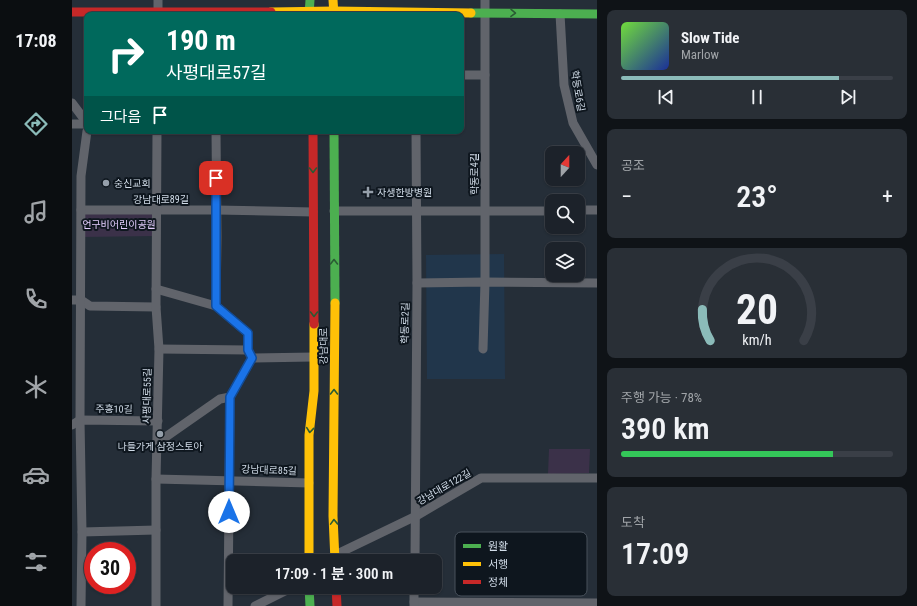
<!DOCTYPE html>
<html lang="ko">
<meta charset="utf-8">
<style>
:root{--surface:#1c222a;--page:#292f36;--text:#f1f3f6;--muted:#a0a4a8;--line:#3a3f47;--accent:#8bbbb9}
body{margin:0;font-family:"Roboto Condensed","Noto Sans KR",sans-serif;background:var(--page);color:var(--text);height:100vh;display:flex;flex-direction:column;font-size:15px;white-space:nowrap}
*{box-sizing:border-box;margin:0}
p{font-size:13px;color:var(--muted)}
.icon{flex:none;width:22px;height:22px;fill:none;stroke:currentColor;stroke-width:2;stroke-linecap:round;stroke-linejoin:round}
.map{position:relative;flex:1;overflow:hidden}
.details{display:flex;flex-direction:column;gap:10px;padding:10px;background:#0f1317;width:320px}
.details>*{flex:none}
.banner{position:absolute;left:12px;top:12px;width:380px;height:122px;border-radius:8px;box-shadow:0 1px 3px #0004,0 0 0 1px var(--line);background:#00695c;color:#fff;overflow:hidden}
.needle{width:26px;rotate:21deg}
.buttons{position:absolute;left:473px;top:146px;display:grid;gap:8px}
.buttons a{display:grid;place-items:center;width:40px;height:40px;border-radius:8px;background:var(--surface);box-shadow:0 1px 3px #0004,0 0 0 1px var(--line);font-size:20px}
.speed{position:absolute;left:12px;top:542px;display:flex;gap:8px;font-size:20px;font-weight:700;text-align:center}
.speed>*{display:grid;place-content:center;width:52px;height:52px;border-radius:50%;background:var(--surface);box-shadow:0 1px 3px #0004,0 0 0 1px var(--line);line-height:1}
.speed .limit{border:6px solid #d22;background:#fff;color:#111}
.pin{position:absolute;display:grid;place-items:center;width:34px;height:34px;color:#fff;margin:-17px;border-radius:8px;box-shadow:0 2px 6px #0006}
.me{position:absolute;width:44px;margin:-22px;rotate:0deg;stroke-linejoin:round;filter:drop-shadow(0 0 3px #0008)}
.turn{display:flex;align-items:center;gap:14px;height:84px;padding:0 16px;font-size:18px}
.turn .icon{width:52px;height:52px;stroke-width:2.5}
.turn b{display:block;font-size:28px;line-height:34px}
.then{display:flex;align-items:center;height:38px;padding:0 16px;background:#0003;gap:8px;font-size:15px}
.big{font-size:30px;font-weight:600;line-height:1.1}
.details .tile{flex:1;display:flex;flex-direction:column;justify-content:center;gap:6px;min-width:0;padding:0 14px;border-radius:8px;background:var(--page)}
.details .dial{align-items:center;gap:0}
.dial svg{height:104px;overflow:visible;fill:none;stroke:var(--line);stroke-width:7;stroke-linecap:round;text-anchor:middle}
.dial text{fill:var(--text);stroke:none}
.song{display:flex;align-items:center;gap:12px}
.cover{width:48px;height:48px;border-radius:6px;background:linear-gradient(135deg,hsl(100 70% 55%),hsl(230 70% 35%))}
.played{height:4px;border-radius:2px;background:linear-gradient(90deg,var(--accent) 80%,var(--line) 80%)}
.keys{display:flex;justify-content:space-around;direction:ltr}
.heat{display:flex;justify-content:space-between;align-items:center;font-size:22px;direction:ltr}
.charge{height:6px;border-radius:3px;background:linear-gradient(90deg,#34c759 78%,var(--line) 0)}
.trip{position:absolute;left:154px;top:554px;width:216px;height:40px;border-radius:8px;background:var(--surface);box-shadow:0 1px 3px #0004,0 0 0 1px var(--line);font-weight:600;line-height:40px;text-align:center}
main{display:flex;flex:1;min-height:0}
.tab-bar{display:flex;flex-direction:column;width:72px;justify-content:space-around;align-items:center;background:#0b0e11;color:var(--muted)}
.tab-bar .icon{width:28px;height:28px}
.tab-bar .selected{color:var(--accent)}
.tab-bar b{font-size:18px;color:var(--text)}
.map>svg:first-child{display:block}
.built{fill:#21364b}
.green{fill:#3b3149}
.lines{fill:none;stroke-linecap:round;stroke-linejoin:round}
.street{stroke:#61646b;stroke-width:9}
.fast{stroke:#4caf50;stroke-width:9}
.slow{stroke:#ffc107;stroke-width:9}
.jam{stroke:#c62828;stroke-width:9}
.oneway{stroke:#2a5b34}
.route-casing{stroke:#114b97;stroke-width:10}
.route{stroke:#1a73e8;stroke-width:7}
.poi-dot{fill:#959faa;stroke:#0e161e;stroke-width:1.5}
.labels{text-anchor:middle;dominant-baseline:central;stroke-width:4;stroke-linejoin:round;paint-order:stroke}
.street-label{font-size:10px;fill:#d1dce8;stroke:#0e161e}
.poi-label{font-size:10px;fill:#d1dce8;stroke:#0e161e;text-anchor:start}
.park-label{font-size:10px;fill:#e1ccfb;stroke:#0e161e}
.key{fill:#0e161e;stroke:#48515b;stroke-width:1}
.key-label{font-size:11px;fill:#d1dce8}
</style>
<main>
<nav class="tab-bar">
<b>17:08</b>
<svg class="icon selected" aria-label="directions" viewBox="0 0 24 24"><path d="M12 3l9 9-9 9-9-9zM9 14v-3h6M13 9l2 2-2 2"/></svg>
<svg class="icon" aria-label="music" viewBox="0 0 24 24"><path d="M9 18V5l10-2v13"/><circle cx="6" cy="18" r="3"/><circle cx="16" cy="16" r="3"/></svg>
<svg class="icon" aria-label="phone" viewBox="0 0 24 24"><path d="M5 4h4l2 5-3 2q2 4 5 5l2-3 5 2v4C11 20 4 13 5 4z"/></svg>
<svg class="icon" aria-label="climate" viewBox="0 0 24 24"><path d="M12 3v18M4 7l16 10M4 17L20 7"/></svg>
<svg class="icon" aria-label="car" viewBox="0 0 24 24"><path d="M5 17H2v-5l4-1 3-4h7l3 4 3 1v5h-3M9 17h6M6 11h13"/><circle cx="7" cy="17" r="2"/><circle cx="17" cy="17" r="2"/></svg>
<svg class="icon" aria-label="filters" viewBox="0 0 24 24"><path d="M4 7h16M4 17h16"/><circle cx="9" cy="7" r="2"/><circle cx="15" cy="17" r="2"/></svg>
</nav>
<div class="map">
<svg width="525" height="606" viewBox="0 0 525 606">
<rect width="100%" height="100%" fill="#252e38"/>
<path class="built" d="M432 254 433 379H355L354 255Z"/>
<g class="green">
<path d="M9 212H85L84 236 9 237Z"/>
<path d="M477 449H518L517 473 476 474Z"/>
</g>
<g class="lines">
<g class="street">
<path d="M488 14 492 85 501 123 525 165"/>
<path d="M86 15V0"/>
<path d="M389 75H413"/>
<path d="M0 103 15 123"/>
<path d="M0 124H15"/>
<path d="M144 131 145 237 144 306"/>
<path d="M9 210H145L241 212"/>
<path d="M506 210H525"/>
<path d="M262 211H480"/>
<path d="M345 283 413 282 525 283"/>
<path d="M84 289 144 306 176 333V350L180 358"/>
<path d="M0 300H9L18 306 84 307"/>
<path d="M87 349 176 350"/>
<path d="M411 349 413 282V0"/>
<path d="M180 358 241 357"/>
<path d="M0 425 8 420 86 421"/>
<path d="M85 443 148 399 158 397"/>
<path d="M84 479 237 483"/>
<path d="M10 532 84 530"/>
<path d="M263 555 344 516 409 478H525"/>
<path d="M343 561 345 283 344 131"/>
<path d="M342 602 525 603"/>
<path d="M9 606 10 532 8 420 9 176 15 131"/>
<path d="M84 606V479L87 349 84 307 85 131"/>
<path d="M156 606 158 397 180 358"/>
<path d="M183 606 221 587"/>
<path d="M342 606V587"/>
</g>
<g class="fast">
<path d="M399 13 525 14"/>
<path d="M237 15 238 0"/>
<path d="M262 131 263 303"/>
<path d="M237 587 238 606"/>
</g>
<g class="slow">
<path d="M261 0 262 15"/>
<path d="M199 12 262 11 399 13"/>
<path d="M263 303 261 516 263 561"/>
<path d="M237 561V435L242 391V324"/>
</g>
<g class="jam">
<path d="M0 12H199"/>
<path d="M241 131 242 324"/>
<path d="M264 587 265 606"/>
</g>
</g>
<defs><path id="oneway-chevron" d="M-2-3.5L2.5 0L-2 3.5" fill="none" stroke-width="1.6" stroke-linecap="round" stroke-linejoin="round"/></defs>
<g class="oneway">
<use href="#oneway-chevron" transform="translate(441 13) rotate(1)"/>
<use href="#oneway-chevron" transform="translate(241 170) rotate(90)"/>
<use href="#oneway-chevron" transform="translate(262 262) rotate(-90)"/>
<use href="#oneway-chevron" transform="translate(242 314) rotate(90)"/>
<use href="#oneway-chevron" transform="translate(262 392) rotate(-90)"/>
<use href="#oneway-chevron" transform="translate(238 430) rotate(96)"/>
<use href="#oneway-chevron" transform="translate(262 522) rotate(-92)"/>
</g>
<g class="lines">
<defs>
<path id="route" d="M144 178V306L176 333V350L180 358 158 397 157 512"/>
</defs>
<use href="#route" class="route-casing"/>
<use href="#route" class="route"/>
</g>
<g class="poi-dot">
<circle cx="34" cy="183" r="4"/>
<path d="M294 186h4v4h4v4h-4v4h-4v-4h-4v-4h4z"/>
<circle cx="88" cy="434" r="4"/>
</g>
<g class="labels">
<g class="street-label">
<text transform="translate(506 91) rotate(80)">학동로6길</text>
<text transform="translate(402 174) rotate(-90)">학동로4길</text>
<text x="89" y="199">강남대로89길</text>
<text transform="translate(333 323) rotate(-89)">학동로2길</text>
<text transform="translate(251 346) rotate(-90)">강남대로</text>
<text transform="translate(75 396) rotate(-89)">사평대로55길</text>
<text transform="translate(42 409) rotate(1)">주흥10길</text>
<text transform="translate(197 470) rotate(2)">강남대로85길</text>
<text transform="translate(372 487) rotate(-30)">강남대로122길</text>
</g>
<g class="poi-label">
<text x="42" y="183">숭신교회</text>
<text x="305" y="192">자생한방병원</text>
<text x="88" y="446" text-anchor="middle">나들가게 삼정스토아</text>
</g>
<g class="park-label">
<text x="47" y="224">언구비어린이공원</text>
</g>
</g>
<rect x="383" y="532" width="132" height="64" rx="6" class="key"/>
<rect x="391" y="544" width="18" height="4" fill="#4caf50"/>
<rect x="391" y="562" width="18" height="4" fill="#ffc107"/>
<rect x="391" y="580" width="18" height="4" fill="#c62828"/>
<g class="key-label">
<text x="416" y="550">원활</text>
<text x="416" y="568">서행</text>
<text x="416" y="586">정체</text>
</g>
</svg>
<div class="buttons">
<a><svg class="needle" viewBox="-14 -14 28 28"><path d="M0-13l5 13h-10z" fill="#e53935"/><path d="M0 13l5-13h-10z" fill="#a0a4a8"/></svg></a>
<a><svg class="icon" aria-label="search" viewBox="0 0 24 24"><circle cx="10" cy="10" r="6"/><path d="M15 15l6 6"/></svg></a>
<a><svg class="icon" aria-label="layers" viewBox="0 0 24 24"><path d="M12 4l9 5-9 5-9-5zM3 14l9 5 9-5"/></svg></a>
</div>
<div class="speed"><div class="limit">30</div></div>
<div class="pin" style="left:144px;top:178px;background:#d93025"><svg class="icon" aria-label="arrive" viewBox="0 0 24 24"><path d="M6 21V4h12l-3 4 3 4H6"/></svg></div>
<svg class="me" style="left:157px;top:512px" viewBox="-20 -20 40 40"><circle r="19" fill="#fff"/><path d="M0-13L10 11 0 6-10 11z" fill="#1a73e8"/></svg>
<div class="trip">17:09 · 1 분 · 300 m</div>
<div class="banner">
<div class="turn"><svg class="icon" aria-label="right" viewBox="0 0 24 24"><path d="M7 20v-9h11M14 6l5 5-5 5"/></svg><div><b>190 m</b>사평대로57길</div></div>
<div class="then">그다음<svg class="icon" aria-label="arrive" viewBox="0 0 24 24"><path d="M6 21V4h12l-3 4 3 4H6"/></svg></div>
</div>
</div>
<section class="details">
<div class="tile">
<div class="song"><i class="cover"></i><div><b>Slow Tide</b><p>Marlow</p></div></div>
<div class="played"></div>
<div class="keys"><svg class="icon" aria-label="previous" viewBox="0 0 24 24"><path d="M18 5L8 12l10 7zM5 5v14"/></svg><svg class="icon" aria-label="pause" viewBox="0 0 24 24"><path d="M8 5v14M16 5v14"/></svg><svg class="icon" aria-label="next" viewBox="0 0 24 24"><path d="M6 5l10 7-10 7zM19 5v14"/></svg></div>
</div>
<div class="tile"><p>공조</p>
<div class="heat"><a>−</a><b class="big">23°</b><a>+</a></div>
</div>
<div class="tile dial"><svg viewBox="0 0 100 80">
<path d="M14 69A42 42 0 1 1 86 69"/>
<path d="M14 69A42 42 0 0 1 8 45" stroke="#8bbbb9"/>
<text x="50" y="56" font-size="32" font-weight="700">20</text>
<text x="50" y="72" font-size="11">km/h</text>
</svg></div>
<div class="tile"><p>주행 가능 · 78%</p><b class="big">390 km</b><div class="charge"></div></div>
<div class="tile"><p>도착</p><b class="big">17:09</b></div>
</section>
</main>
